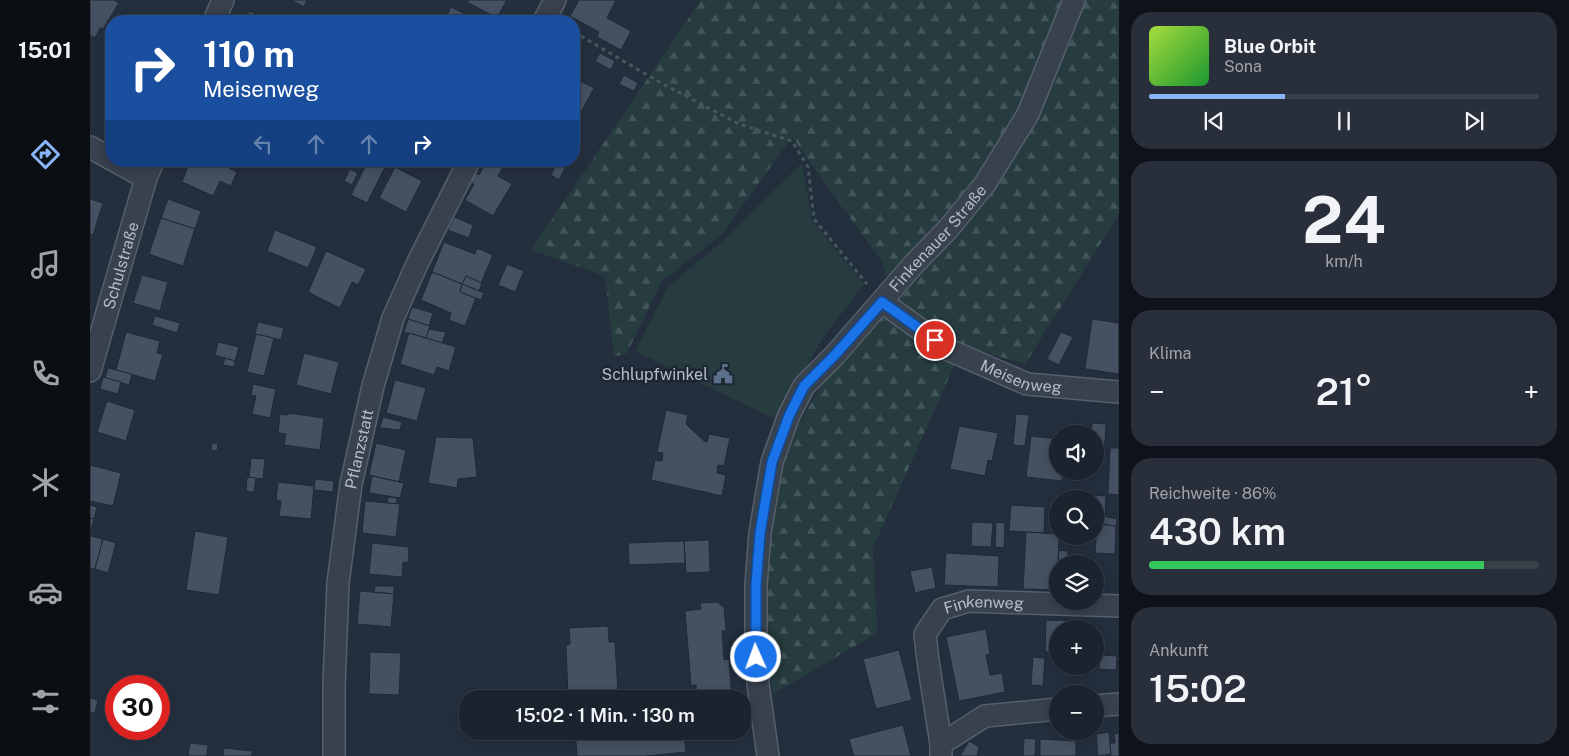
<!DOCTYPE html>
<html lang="de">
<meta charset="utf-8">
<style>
:root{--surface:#1b232e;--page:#282f3a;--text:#f1f3f6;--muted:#a0a4aa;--line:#39404a;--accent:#8ab4f8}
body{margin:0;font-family:"Public Sans",sans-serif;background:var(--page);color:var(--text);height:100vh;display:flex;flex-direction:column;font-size:19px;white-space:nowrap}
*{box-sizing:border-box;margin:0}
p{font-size:16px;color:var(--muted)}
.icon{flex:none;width:28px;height:28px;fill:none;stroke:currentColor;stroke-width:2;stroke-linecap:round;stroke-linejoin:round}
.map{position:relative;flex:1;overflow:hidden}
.drawer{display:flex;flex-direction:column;gap:12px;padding:12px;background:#0f1319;width:450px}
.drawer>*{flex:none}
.hud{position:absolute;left:15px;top:15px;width:475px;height:152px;border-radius:20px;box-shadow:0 2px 12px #0003,0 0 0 1px var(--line);background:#1a4fa0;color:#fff;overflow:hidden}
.fabs{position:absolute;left:959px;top:425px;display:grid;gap:10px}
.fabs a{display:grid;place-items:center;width:55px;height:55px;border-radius:50%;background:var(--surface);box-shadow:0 2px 12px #0003,0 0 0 1px var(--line);font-size:25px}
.speed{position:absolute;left:15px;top:675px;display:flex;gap:10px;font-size:25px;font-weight:700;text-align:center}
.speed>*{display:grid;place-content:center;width:65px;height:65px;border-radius:50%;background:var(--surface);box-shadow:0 2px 12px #0003,0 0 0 1px var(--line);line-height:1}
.speed .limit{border:8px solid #d22;background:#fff;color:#111}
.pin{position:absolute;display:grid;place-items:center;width:42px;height:42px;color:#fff;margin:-21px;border:2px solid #fff;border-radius:50%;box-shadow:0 1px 5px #0007}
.me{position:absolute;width:55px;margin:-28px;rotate:358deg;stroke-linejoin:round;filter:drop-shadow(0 0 4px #0008)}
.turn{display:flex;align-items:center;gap:18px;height:105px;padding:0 15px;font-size:22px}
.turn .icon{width:65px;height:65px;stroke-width:2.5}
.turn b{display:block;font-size:35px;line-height:42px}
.lanes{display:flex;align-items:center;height:48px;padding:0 15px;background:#0003;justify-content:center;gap:25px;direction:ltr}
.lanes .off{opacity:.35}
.big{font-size:38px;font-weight:600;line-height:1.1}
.drawer .widget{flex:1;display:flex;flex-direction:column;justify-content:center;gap:8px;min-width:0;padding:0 18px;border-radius:20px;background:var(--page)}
.drawer .dial{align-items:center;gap:0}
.dial b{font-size:65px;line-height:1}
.song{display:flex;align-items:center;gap:15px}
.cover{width:60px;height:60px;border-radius:8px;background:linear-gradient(135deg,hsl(80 70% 55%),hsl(130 70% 35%))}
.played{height:5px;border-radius:2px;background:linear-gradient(90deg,var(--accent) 35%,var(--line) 35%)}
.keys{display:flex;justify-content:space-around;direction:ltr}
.heat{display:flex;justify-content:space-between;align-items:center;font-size:28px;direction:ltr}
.charge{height:8px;border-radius:4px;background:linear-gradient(90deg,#34c759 86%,var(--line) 0)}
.trip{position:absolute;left:369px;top:690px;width:292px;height:50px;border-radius:20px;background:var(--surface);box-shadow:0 2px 12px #0003,0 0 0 1px var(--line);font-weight:600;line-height:50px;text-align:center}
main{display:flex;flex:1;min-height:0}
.menu{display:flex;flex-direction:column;width:90px;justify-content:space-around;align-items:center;background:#0b0e12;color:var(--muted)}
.menu .icon{width:35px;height:35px}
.menu .on{color:var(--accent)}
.menu b{font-size:22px;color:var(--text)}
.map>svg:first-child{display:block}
.green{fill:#263c3f}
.forest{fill:url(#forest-firs)}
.building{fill:#455162;stroke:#1f2835}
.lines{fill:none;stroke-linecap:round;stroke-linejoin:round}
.street-casing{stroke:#565f6c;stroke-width:24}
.path{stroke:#44595c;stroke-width:3;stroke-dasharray:4 4;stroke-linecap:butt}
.street{stroke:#38414e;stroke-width:21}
.route-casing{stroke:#114b97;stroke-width:12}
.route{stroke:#1a73e8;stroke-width:9}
.labels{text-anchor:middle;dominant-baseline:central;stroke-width:5;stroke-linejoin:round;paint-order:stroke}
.street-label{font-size:16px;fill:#b4bcc9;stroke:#1d2633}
.poi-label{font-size:16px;fill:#b4bcc9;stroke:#1d2633;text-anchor:end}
</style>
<main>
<nav class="menu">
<b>15:01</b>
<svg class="icon on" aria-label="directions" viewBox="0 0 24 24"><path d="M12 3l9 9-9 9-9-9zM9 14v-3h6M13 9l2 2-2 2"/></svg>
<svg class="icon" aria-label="music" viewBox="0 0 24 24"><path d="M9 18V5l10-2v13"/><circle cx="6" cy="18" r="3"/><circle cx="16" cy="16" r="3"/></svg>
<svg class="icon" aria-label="phone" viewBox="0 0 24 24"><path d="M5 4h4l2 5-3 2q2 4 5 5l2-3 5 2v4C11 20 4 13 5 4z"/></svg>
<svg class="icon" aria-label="climate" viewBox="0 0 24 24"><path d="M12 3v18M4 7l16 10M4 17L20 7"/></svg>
<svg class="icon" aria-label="car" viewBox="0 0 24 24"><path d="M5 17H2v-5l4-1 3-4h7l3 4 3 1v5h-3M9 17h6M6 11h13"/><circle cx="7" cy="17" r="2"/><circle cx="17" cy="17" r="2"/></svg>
<svg class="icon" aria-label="filters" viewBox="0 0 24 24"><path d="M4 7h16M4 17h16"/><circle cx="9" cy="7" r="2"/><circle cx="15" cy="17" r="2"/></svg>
</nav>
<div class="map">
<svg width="1029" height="756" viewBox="0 0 1029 756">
<defs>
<pattern id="forest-firs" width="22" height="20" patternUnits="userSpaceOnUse" patternTransform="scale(1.25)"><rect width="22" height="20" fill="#263c3f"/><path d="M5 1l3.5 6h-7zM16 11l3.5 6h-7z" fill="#435659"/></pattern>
</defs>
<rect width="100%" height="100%" fill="#242f3e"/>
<path class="green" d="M712 163 722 221 774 284 732 339 687 420 545 351 578 287 636 238Z"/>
<path class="forest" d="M611 0H1029V214L935 364 873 346 783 548 787 633 683 694 674 643 678 537 696 446 750 354 801 289 792 262 702 137 631 235 572 281 537 353 524 357 515 276 441 250Z"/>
<g class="building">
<path d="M0 0H24L29 3 13 29 10 28 5 38 0 35Z"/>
<path d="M204 0H217L214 7 203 1Z"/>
<path d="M378 0H417L407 18 377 2Z"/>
<path d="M489 0H526L517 18 541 31 531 50 507 37 509 32 480 16Z"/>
<path d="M361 7 377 15 374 21H369L357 15Z"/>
<path d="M159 11 185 21H155Z"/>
<path d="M484 38 493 43 484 58Z"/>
<path d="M510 53 525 61 521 70 505 61Z"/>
<path d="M534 75 548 83 544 91 529 84Z"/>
<path d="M484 78 504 88 484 126Z"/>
<path d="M95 161H142L139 168 147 172 141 186 130 181 123 196 92 182 98 166 93 164Z"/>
<path d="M278 161H284L295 167 277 203 261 195Z"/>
<path d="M284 161H298L295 167Z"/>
<path d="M400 161H413L415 163 408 176 422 184 403 216 375 200 384 184 379 181 384 172 389 175 393 167 396 168Z"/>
<path d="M468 161 477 164 469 180 461 175Z"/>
<path d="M305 167 332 181 316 212 289 198Z"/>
<path d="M260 169 268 173 262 185 254 181Z"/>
<path d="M0 199 13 203 3 235 0 234Z"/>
<path d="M78 199 111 211 105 229 71 218Z"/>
<path d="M364 217 383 225 379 238 358 230Z"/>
<path d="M71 218 105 229 93 266 59 254Z"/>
<path d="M185 230 227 247 218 268 177 251Z"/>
<path d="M354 242 385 254 387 248 403 255 391 283 376 276 372 284 342 272Z"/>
<path d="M236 251 276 269 268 285 262 282 250 308 218 292Z"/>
<path d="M417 264 434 271 425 292 408 285Z"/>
<path d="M342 272 372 284 370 292 386 298 375 326 359 320 361 313 331 300Z"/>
<path d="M52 275 78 282 70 311 43 303Z"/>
<path d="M376 276 392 283 389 291 372 284Z"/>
<path d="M372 284 394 293 391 300 370 292Z"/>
<path d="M322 307 343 313 339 326 318 319Z"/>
<path d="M65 316 90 323 87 333 62 325Z"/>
<path d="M318 319 340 326 336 338 314 332Z"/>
<path d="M1002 319 1029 323V374L995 369Z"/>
<path d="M168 322 194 328 191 340 165 334Z"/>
<path d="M339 329 356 332 352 343 336 338Z"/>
<path d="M36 332 70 341 67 353 73 354 65 381 26 370Z"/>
<path d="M971 332 983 337 969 365 957 359Z"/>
<path d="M319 333 366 347 359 371 347 367 344 375 310 364Z"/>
<path d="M166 334 184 338 174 376 157 372Z"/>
<path d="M128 342 149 347 145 361 125 355Z"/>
<path d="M214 353 249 362 241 394 206 385Z"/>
<path d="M135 358 145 361 144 367 133 365Z"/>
<path d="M18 368 42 374 39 385 15 378Z"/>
<path d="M13 377 31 382 28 394 10 389Z"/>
<path d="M305 380 336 388 327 421 296 413Z"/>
<path d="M163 384 186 389 180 418 162 414 166 396 161 395Z"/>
<path d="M17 401 45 410 36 441 7 432Z"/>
<path d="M576 410 598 415 596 424 614 441 617 442 619 434 640 438 634 466 628 465 627 473 636 475 632 496 561 480 565 460 572 461 573 453 567 452Z"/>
<path d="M198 413 234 418 230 450 194 445 196 434 188 433 190 414 198 415Z"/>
<path d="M926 414 939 415 935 446 923 445Z"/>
<path d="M293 417 312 422 310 430 290 428Z"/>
<path d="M1002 423 1016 424 1014 458 1005 457V434H1001Z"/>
<path d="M869 426 908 433 902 461 898 460 895 476 860 469Z"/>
<path d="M941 436 968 439V471H973L972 481 936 477Z"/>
<path d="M346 437 383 438 387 477 368 479 367 488 338 483Z"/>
<path d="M122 443 128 444 127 451 121 450Z"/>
<path d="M286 443 316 450 309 482 279 475Z"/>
<path d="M1020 448H1029V495L1018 494Z"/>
<path d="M161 458 175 459 173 479 159 478Z"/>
<path d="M0 465 31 473 23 506 0 501Z"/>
<path d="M282 476 314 483 310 498 279 493Z"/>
<path d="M157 477 166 478 164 492 156 491Z"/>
<path d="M225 479 244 481 243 492 224 490Z"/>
<path d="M188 482 224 486 221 519 189 516 191 501 186 500Z"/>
<path d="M997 495 1016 496 1015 516 1005 514V499H997Z"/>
<path d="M298 497 307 498 306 504 297 503Z"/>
<path d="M275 501 310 504 306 537 272 533Z"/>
<path d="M0 505 7 507 4 519 0 518Z"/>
<path d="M921 505 955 507 954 533 919 531Z"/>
<path d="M1005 515H1008L1006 541 994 540V536H1005Z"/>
<path d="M1008 515 1027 519 1026 526 1007 524Z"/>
<path d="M0 518 4 519 1 530H0Z"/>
<path d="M882 522 903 523 901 547 881 546Z"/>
<path d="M906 522 915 523 914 548 905 547Z"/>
<path d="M1007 524 1026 526 1025 554 1005 553Z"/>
<path d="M105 531 138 537 129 595 96 590Z"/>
<path d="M936 532 968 534V536H969L967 590 933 589Z"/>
<path d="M0 536 13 539 5 569 0 568Z"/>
<path d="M13 539 26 543 18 573 5 569Z"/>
<path d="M619 540 620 572 596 573 594 541Z"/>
<path d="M594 541 595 563 539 565 538 543Z"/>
<path d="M282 543 319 547 318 563 313 562 312 577 279 574Z"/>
<path d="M969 550 978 551V564H968Z"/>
<path d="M856 553 909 556 908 587 854 585Z"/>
<path d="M842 567 846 588 825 593 820 571Z"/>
<path d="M285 586H304V594L284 592Z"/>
<path d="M270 591 304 594 301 627 267 624Z"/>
<path d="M627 602 634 607 636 631H632L634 660 639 659 642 699H607L606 685 601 686 595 611 611 609 610 603Z"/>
<path d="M956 620 988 621 987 629H968V652H955Z"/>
<path d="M518 626 519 642H525L528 692H522V699H478L476 645 480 644 479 628Z"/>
<path d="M896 629 900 654 896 655 900 675 912 673 915 692 869 701 856 637Z"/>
<path d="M809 650 822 700 786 709 773 659Z"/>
<path d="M280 652 311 653 309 695 279 694Z"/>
<path d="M1010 655 1027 656 1026 670 1009 669Z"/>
<path d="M943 657 955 658 953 686 941 685Z"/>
<path d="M18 695 26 698V716L14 712Z"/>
<path d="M0 698 8 700 5 713 0 712Z"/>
<path d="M813 725 821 756H764L759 739Z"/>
<path d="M485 731H594L596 752 556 756H487Z"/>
<path d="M1019 732 1021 754 1008 756 1006 734Z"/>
<path d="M1029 733V756H1021L1020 743H1025L1024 734Z"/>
<path d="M934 738 946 739 945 756H933Z"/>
<path d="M950 739 986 741V756H950Z"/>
<path d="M879 741 889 747 887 756H870Z"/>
<path d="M100 743 118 745 117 756H98Z"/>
<path d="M134 748 162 751V756H133Z"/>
</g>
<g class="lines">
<defs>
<g id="street">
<path d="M124 21 133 0"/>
<path d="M454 21 465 0"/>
<path d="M0 147 21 159"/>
<path d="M25 161 56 178"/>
<path id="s1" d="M792 302 859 350 937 384 1029 392"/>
<path id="s2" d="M0 371 56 178 63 161"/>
<path d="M1005 706 1029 704"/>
<path d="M851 744 895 716 968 709"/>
<path id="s3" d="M244 756V685L248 583 261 484 283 386 303 318 327 264 379 161"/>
<path id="s4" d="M678 756 668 684 666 643V585L670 533 682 462 699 415 714 386 744 356 824 264 858 229 895 184 938 114 984 0"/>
<path id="s5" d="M851 756V744L838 661 835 634 852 609 879 601 1029 606"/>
</g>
</defs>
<use href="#street" class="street-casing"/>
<path class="path" d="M484 32 571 83 649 124 702 141 718 167 724 219 777 284"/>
<use href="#street" class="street"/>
</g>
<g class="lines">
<defs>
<path id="route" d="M666 657V585L670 533 682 462 699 416 714 386 744 356 792 302 845 340"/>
</defs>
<use href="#route" class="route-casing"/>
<use href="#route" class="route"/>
</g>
<defs>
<symbol id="civic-bare" viewBox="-9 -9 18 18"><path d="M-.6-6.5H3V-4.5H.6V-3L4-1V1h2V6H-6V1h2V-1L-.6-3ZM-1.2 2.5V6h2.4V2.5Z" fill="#5c6f8a" stroke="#1d2633" stroke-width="2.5" paint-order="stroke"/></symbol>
</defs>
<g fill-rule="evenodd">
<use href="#civic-bare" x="619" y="360" width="28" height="28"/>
</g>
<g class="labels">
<g class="street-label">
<text stroke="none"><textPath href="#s4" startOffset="578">Finkenauer Straße</textPath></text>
<text stroke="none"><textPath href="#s2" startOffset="110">Schulstraße</textPath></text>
<text stroke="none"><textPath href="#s1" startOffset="160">Meisenweg</textPath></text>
<text stroke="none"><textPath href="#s3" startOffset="309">Pflanzstatt</textPath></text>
<text stroke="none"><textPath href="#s5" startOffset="196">Finkenweg</textPath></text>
</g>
<g class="poi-label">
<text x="618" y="374">Schlupfwinkel</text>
</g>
</g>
</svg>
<div class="fabs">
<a><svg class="icon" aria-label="sound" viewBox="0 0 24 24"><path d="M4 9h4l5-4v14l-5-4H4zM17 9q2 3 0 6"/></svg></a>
<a><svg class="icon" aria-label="search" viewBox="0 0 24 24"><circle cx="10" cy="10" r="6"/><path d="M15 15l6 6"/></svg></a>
<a><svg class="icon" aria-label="layers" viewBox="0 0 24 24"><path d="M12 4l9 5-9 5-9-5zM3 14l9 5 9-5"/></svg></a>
<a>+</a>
<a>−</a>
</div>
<div class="speed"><div class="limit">30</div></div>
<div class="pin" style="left:845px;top:340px;background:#d93025"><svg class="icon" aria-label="arrive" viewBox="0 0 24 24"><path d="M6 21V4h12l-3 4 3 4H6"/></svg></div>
<svg class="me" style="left:666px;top:657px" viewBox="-20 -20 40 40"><circle r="17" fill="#1a73e8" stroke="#fff" stroke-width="3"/><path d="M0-11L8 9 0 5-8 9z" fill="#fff"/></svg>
<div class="trip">15:02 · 1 Min. · 130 m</div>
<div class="hud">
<div class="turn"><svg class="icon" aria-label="right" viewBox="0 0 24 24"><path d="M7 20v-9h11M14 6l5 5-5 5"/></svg><div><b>110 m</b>Meisenweg</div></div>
<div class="lanes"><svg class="icon off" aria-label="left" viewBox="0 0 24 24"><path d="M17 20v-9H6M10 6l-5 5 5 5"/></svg><svg class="icon off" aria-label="ahead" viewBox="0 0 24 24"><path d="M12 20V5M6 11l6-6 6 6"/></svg><svg class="icon off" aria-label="ahead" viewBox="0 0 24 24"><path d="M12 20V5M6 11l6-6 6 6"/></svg><svg class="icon" aria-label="right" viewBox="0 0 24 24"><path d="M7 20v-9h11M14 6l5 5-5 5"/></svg></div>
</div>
</div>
<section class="drawer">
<div class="widget">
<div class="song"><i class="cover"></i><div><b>Blue Orbit</b><p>Sona</p></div></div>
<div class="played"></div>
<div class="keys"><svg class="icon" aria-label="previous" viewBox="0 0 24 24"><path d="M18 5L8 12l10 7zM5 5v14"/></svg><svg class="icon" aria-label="pause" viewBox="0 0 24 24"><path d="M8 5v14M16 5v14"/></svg><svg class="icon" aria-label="next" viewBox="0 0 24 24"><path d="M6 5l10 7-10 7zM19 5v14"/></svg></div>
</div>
<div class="widget dial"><b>24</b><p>km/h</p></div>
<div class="widget"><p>Klima</p>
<div class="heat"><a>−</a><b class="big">21°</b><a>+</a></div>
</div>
<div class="widget"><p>Reichweite · 86%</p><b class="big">430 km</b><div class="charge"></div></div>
<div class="widget"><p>Ankunft</p><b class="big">15:02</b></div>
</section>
</main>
